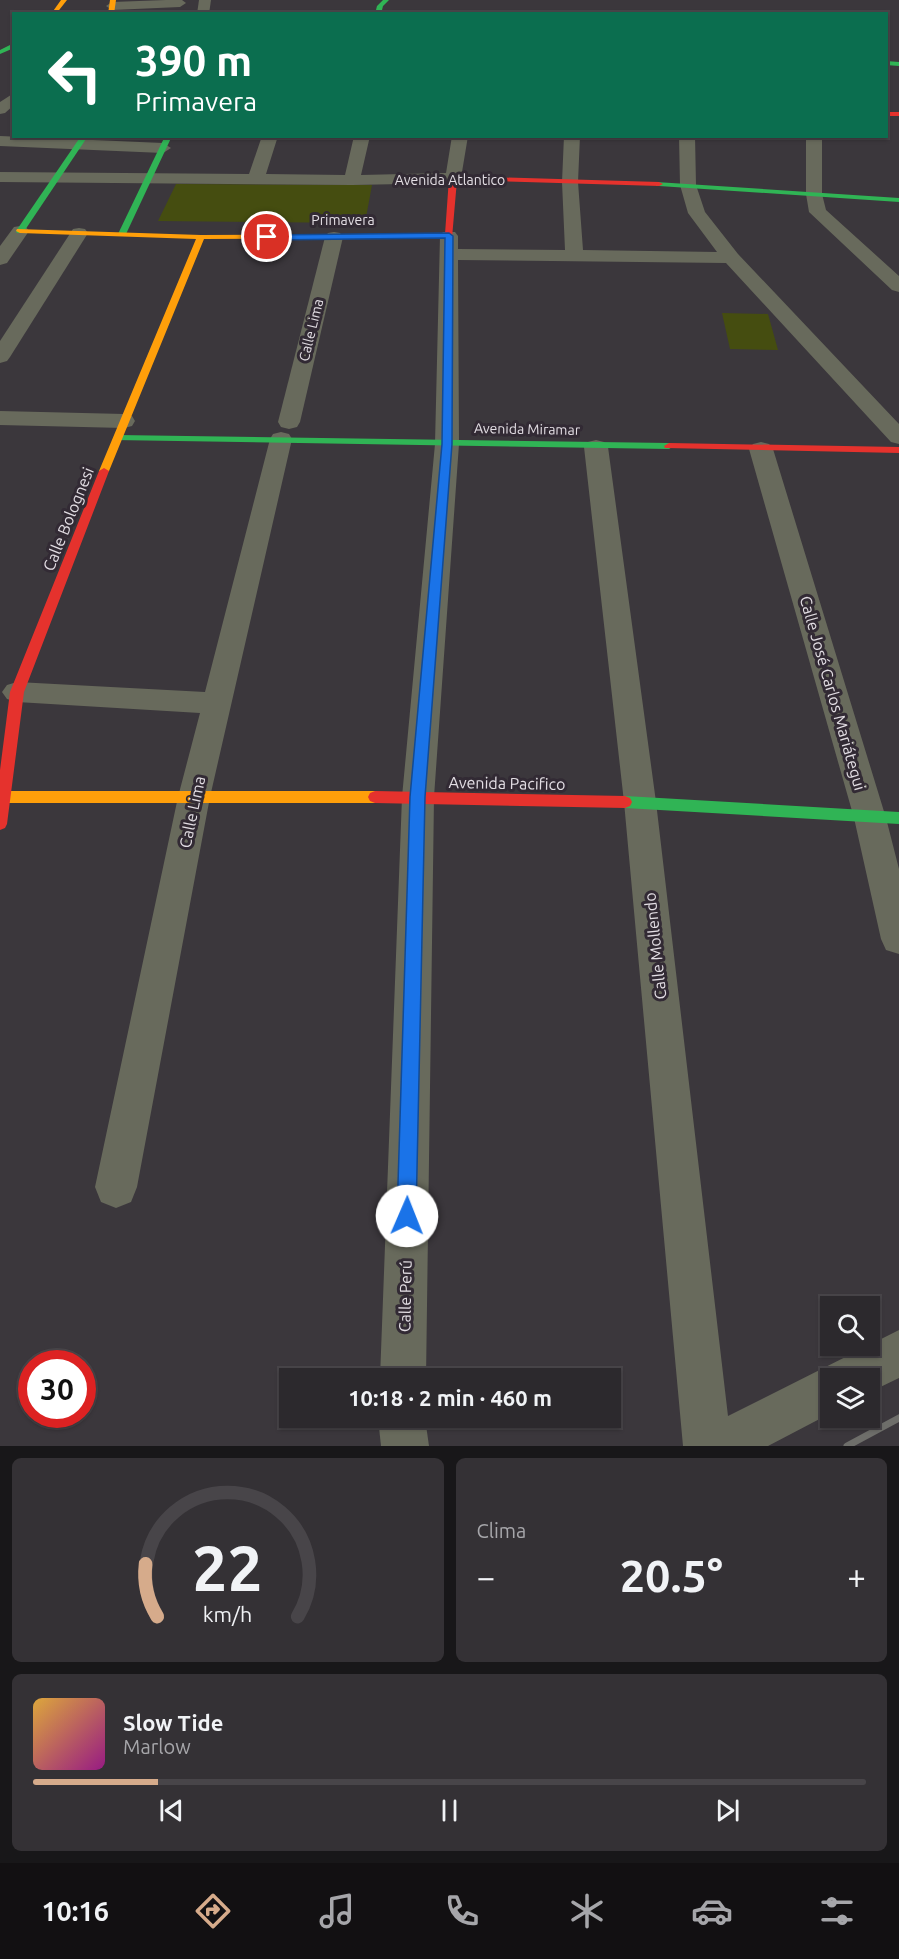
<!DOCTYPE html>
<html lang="es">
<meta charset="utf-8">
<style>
:root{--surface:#2c292d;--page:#343135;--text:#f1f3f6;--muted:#a6a6aa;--line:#484549;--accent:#d6ab8b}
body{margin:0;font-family:Ubuntu,sans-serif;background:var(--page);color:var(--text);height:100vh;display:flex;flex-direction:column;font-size:22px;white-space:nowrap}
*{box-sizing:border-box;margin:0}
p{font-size:20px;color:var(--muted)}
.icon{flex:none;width:33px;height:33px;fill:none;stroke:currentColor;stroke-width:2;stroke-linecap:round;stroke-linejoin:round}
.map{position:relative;height:1446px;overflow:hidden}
.drawer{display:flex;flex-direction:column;gap:12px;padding:12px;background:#181719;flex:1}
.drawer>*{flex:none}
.top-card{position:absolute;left:12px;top:12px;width:876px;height:126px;border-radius:0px;box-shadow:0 2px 4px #0004,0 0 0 2px var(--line);background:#0b6e4f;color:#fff;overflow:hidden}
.buttons{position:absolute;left:820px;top:1296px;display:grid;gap:12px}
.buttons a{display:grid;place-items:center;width:60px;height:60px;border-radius:0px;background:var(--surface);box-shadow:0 2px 4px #0004,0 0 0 2px var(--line);font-size:30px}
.speed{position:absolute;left:18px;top:1350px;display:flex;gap:12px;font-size:30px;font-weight:700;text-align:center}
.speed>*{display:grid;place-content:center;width:78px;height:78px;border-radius:50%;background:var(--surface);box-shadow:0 2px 4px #0004,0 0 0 2px var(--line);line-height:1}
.speed .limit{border:9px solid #d22;background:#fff;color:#111}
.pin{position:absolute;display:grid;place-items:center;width:51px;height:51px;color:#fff;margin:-26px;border:3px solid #fff;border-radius:50%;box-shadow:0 2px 6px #0007}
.me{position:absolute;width:66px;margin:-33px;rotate:1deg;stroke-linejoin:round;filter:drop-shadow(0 0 4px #0008)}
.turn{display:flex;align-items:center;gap:21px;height:126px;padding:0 24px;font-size:27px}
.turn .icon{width:78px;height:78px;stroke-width:2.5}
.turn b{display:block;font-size:42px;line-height:51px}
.big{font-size:45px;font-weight:700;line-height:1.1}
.drawer .card{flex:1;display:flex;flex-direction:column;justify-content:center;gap:9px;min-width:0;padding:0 21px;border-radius:9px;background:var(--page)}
.drawer .dial{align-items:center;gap:0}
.dial svg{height:156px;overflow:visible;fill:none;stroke:var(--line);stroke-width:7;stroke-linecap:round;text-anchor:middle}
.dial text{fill:var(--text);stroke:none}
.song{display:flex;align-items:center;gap:18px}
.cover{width:72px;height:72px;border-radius:9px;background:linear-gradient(135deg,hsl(40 70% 55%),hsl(310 70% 35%))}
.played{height:6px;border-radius:3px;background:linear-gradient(90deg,var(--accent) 15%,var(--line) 15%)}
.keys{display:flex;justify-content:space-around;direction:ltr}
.heat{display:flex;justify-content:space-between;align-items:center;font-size:33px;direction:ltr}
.drawer .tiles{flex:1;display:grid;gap:12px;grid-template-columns:1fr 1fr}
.card:last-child{grid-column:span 2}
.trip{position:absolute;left:279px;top:1368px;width:342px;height:60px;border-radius:0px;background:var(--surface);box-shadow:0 2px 4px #0004,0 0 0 2px var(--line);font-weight:700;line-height:60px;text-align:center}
.menu{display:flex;height:96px;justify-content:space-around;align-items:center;background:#121012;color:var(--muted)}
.menu .icon{width:42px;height:42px}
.menu .on{color:var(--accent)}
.menu b{font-size:27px;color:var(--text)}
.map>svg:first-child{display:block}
.green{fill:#454d10}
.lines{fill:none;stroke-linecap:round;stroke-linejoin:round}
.street{fill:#686a5c;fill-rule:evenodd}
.fast{fill:#30b455;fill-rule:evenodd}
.slow{fill:#ff9f0a;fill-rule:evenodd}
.jam{fill:#e5322d;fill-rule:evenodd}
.rail{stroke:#6e6e6a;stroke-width:7}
.route{fill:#1a73e8;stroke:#114b97;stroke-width:1.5}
.labels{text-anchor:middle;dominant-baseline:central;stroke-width:6;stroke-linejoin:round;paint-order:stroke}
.far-street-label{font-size:14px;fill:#e3dee4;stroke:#322a34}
.street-label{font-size:16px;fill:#e3dee4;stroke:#322a34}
</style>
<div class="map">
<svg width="899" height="1446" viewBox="0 0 899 1446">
<rect width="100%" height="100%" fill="#3b373c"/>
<g class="green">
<path d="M176 184 372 185 365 223 158 221Z"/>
<path d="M722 313 768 314 778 350 730 349Z"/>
</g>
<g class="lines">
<g class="street">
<path d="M166 0H182L186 3 180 7 112 10 106 6 112 2Z"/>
<path d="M199 0H211L209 14H197Z"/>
<path d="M14 93V105L5 113 0 114V102Z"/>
<path d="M0 136 163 143 171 148 163 153 0 146Z"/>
<path d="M262 136H278L266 174 345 175 354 136H370L361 175 446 173 452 136H468L461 178 453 183 352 185 0 182V172L249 174Z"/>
<path d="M564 136H580L578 182 583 250 717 252 688 213 680 185 679 136H695L696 185 705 212 738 254 899 424V444L891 442 726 263 458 260 459 444 434 797 426 1378H380L402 797 435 444 440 236 443 232H455L458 236V249L565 250 562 182Z"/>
<path d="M806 136H822V194L826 210 899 276V292L892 290 809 212 806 194Z"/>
<path d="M20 226 26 227 29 231 7 263 0 265V246L14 227Z"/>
<path d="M79 228 85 229 88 233 10 357 7 361 0 363V341L73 229Z"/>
<path d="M334 232 340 233 343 237 300 422 297 427 289 429 281 427 278 422 325 237 328 233Z"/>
<path d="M0 411 124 414 132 416 135 421 132 426 124 428 0 425Z"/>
<path d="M281 432 289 434 292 439 210 797 137 1187 131 1202 116 1208 101 1202 95 1187 178 797 200 713 17 702 7 699 2 692 7 685 17 682 205 692 270 439 273 434Z"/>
<path d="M596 440 604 442 608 447 656 802 728 1416 899 1330V1378L870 1392V1378H831V1413L768 1446H683L624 802 584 447 588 442Z"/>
<path d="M761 442 769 444 773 449 886 818 899 869V954L886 950 881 939 854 818 749 449 753 444Z"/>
<path d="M378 1418H425L429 1446H381Z"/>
</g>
<g class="fast">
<path d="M383 0H389L383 6 381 14H375L377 6Z"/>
<path d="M14 43V48L0 54V50Z"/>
<path d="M886 61 899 62V66L886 65Z"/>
<path d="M81 136H88L23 233H17L16 231Z"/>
<path d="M165 136H172L126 234 119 236 118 234Z"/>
<path d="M656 182 899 198V202L659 186H656Z"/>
<path d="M118 435 669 443 674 446 669 449 114 440V436Z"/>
<path d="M625 796 899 812V824L625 808 620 806 618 802 620 798Z"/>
</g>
<g class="slow">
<path d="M61 0H67L56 14H51Z"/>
<path d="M110 0H116L114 14H108Z"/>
<path d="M17 229 201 235 419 234 423 236 419 238 204 239 109 471 104 474 99 471 196 239 20 233 16 231Z"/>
<path d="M5 791H375L380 793 382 797 380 801 375 803H5L0 801V793Z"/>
</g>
<g class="jam">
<rect x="886" y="112" width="13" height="4"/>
<path d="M453 176 659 182 663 184 659 186 457 180 452 238H416V234H445L449 178Z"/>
<path d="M669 443 899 447V453L665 448 664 446Z"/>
<path d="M104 468 109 471 24 692 7 824 5 828 0 830V770L10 692 99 471Z"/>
<path d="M375 791 625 796 630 798 632 802 630 806 625 808 375 803 370 801 368 797 370 793Z"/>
</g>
<path class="rail" d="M847 1446 899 1418"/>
</g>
<path class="route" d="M449 233 453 236 452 444 425 797 416 1216 414 1223 407 1225 400 1223 397 1216 410 797 442 444 445 238 267 240 263 237 267 235Z"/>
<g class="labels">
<g class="far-street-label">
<text x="450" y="180">Avenida Atlantico</text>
<text x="343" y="220">Primavera</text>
<text transform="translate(311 330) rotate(-76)">Calle Lima</text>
<text transform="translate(527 429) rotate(1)">Avenida Miramar</text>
</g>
<g class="street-label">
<text transform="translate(68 519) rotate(-68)">Calle Bolognesi</text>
<text transform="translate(833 693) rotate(74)">Calle José Carlos Mariátegui</text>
<text transform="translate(507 783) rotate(1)">Avenida Pacifico</text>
<text transform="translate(192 812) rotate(-78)">Calle Lima</text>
<text transform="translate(655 946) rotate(-96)">Calle Mollendo</text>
<text transform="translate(405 1296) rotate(-89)">Calle Perú</text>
</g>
</g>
</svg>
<div class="buttons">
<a><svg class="icon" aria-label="search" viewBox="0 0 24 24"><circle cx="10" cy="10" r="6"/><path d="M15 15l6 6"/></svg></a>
<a><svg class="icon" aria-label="layers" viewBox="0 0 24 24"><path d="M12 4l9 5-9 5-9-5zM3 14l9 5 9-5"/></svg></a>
</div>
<div class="speed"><div class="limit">30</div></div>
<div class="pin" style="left:267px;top:237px;background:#d93025"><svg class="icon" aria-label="arrive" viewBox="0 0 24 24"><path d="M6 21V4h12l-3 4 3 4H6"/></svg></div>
<svg class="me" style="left:407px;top:1216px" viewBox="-20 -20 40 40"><circle r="19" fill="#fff"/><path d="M0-13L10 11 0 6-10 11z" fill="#1a73e8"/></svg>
<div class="trip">10:18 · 2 min · 460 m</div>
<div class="top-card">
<div class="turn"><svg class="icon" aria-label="left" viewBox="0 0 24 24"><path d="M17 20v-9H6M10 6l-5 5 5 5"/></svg><div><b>390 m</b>Primavera</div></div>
</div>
</div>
<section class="drawer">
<div class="tiles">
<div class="card dial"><svg viewBox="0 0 100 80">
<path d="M14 69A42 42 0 1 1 86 69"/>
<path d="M14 69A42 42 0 0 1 8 42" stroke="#d6ab8b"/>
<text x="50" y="56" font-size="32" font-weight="700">22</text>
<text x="50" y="72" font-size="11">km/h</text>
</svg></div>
<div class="card"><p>Clima</p>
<div class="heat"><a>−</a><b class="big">20.5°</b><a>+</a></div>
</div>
<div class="card">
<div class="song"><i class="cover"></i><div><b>Slow Tide</b><p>Marlow</p></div></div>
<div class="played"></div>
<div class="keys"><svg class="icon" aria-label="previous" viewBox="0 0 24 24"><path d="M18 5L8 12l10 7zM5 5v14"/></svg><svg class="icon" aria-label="pause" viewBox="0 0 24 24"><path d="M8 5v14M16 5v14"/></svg><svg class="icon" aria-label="next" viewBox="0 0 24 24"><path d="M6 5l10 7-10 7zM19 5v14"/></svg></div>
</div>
</div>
</section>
<nav class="menu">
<b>10:16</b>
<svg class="icon on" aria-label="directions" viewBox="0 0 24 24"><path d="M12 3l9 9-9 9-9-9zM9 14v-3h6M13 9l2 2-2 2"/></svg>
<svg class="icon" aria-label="music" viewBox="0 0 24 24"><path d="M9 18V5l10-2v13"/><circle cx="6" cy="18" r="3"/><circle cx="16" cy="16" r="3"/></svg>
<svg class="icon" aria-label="phone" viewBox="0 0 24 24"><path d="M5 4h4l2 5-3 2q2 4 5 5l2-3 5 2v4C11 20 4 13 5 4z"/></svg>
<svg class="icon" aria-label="climate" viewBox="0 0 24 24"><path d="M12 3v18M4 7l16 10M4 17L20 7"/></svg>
<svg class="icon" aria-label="car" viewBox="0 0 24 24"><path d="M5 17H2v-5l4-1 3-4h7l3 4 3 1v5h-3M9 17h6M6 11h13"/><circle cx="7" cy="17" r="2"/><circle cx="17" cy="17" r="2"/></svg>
<svg class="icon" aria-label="filters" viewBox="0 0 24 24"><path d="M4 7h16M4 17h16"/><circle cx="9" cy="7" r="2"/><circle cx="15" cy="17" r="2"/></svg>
</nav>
